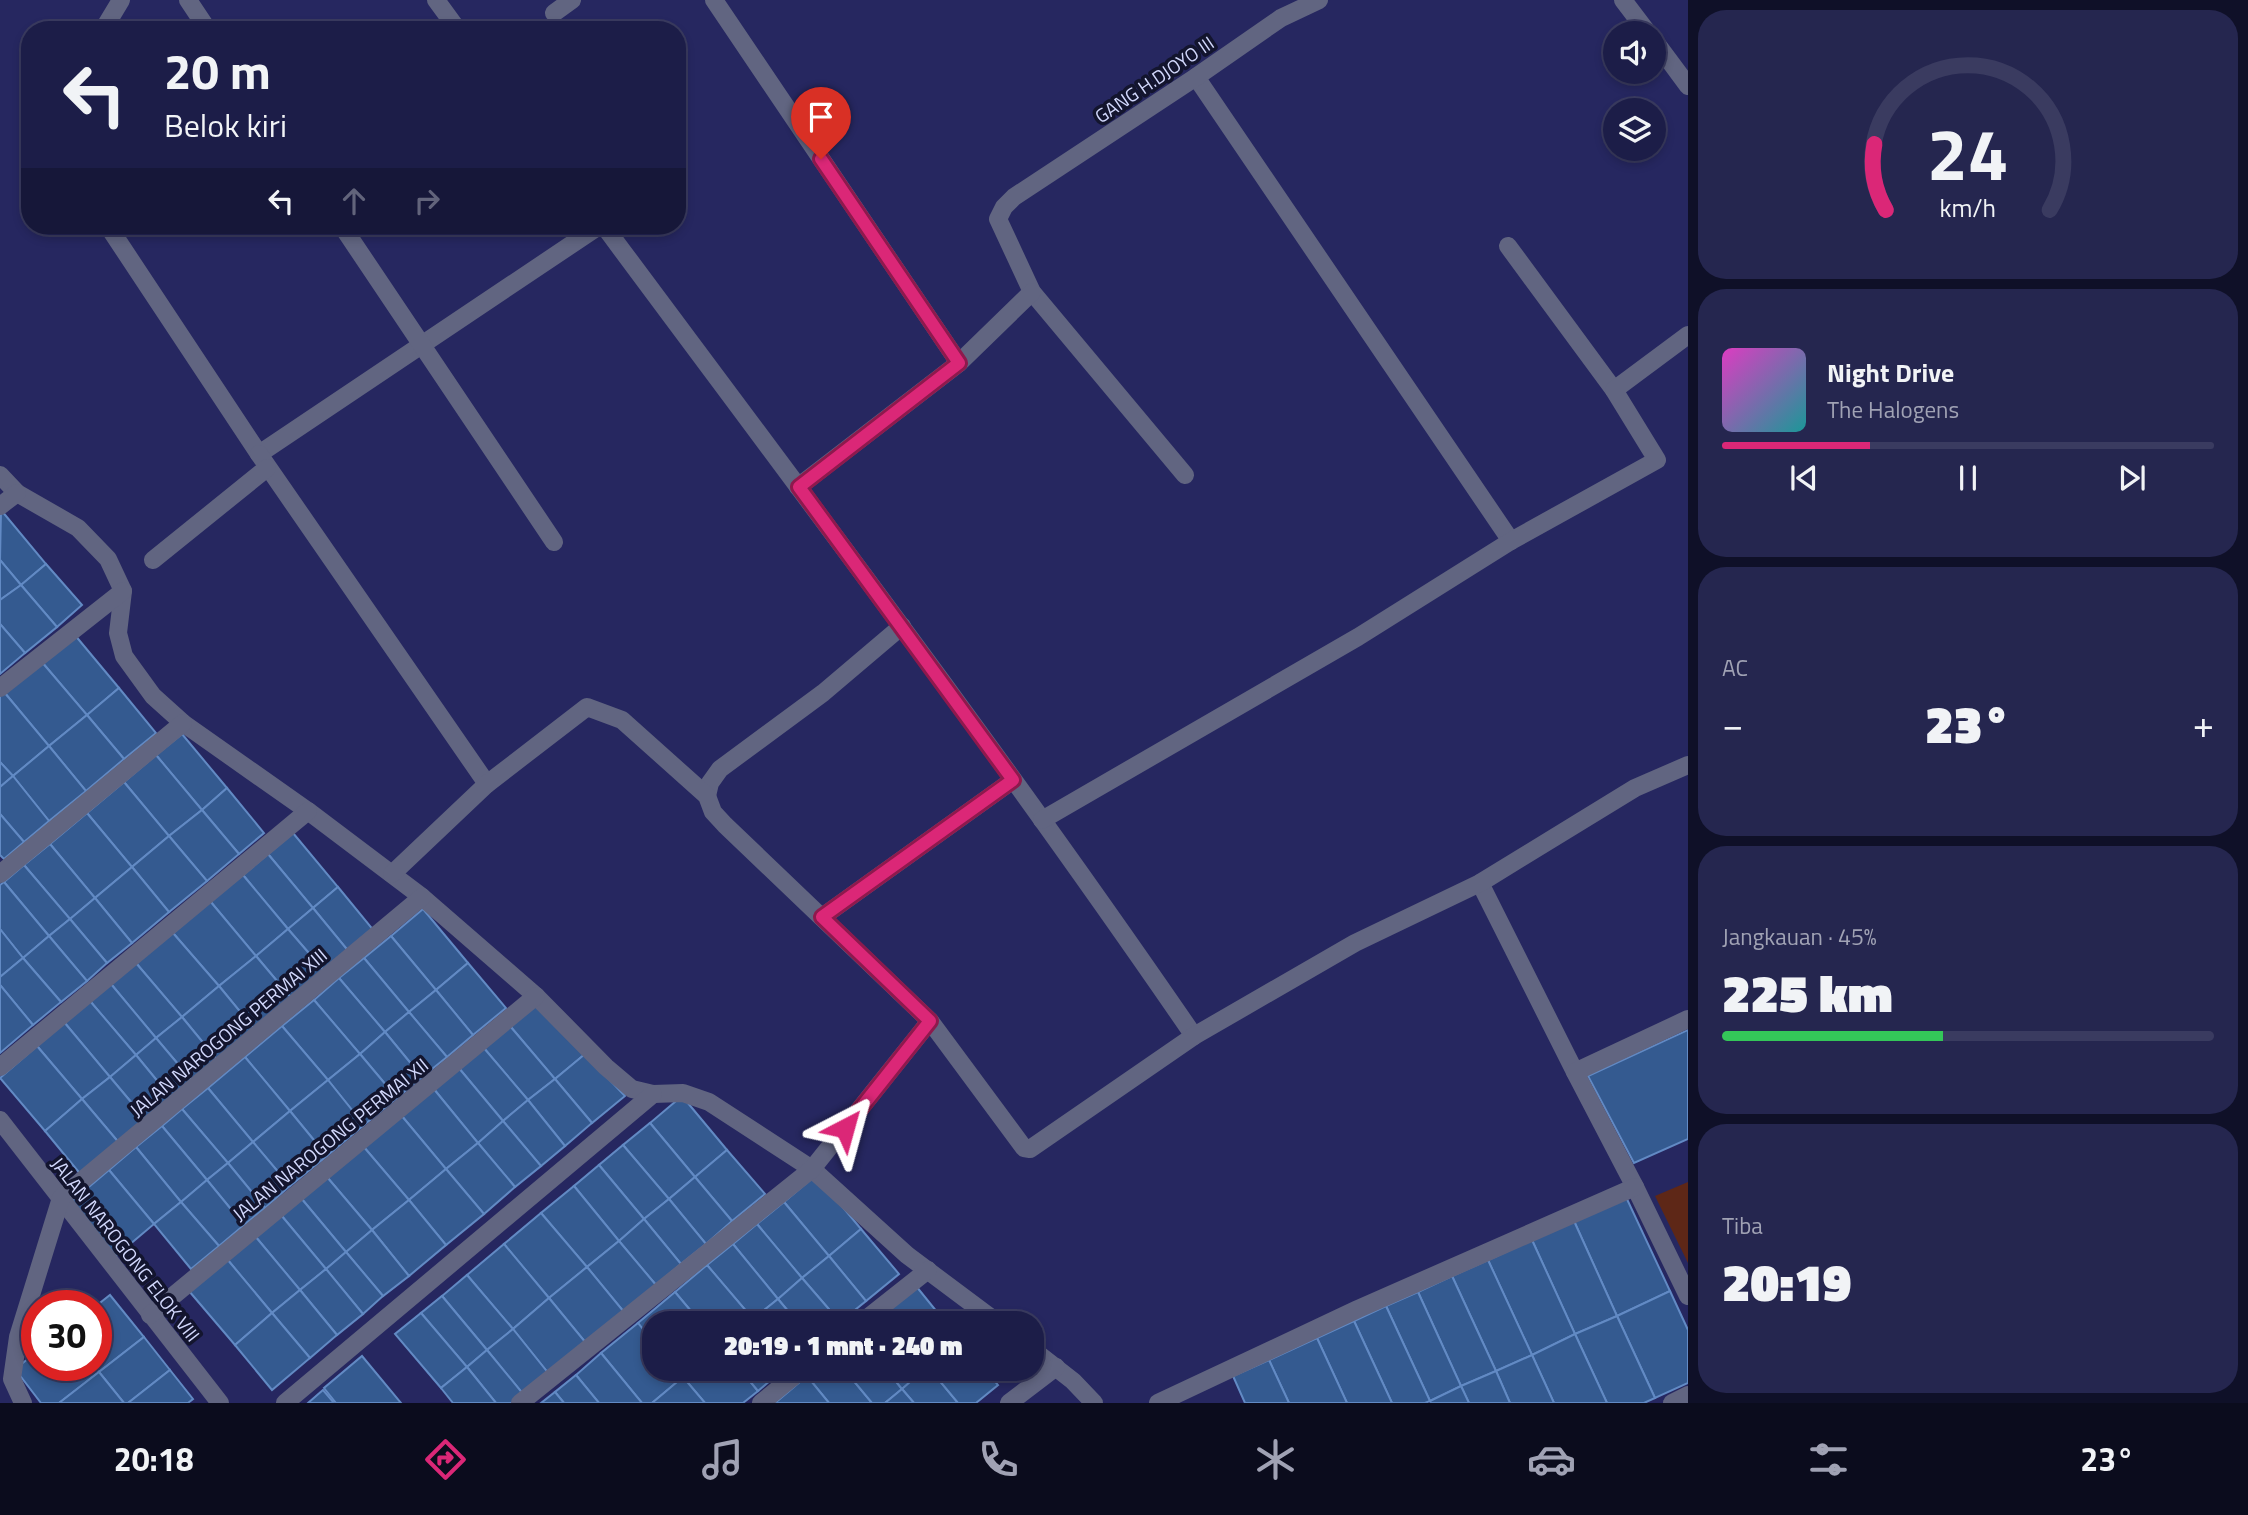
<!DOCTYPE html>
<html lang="id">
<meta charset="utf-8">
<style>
:root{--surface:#1c1d48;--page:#25264f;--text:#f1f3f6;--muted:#a0a2b4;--line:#3a3b60;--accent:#db2777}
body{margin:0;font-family:"Titillium Web",sans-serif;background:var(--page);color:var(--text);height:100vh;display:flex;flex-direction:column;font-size:26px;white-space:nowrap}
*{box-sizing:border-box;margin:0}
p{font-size:23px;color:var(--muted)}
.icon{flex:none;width:38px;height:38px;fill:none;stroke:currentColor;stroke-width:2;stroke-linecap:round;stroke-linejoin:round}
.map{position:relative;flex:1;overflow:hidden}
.sheet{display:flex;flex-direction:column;gap:10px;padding:10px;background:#0f1028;width:560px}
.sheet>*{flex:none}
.hud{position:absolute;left:21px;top:21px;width:665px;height:214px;border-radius:28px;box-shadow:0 4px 10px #0003,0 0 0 2px var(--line);background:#1c1d48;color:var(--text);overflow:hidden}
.tools{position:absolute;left:1603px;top:21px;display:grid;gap:14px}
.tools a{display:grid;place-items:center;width:63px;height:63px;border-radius:50%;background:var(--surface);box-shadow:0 4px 10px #0003,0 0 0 2px var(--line);font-size:35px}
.speed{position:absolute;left:21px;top:1290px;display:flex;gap:14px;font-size:35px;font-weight:700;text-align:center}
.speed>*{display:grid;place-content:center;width:91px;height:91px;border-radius:50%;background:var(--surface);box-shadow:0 4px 10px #0003,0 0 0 2px var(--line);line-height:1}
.speed .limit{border:10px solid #d22;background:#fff;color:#111}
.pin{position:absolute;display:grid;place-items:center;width:60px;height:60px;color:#fff;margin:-72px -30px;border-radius:50% 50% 50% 0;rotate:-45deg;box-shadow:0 0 7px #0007}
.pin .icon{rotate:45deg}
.me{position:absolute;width:77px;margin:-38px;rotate:39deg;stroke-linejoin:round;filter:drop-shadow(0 0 5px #0008)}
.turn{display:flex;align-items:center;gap:24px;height:147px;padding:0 28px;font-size:32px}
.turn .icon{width:91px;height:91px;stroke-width:2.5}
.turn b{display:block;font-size:49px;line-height:60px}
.lanes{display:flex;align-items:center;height:66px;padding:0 28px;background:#0003;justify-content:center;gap:35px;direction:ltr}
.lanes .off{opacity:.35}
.big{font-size:52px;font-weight:800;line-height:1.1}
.sheet .tile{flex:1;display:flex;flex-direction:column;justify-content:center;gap:10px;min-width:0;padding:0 24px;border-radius:28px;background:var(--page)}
.sheet .dial{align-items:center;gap:0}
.dial svg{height:182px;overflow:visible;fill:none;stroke:var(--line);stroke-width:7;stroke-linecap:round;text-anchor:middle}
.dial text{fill:var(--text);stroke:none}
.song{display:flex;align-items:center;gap:21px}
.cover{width:84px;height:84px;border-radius:10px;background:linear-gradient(135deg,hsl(310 70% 55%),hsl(180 70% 35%))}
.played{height:7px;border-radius:4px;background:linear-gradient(90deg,var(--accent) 30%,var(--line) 30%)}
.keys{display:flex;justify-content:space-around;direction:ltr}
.heat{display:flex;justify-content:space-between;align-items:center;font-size:38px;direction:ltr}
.charge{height:10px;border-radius:5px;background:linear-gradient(90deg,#34c759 45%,var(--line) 0)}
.trip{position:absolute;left:642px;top:1311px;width:402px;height:70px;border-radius:28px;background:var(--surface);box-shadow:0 4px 10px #0003,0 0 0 2px var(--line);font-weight:800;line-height:70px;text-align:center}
.tab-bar{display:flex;height:112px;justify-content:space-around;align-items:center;background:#0b0c1d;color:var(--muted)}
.tab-bar .icon{width:49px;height:49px}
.tab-bar .on{color:var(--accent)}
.tab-bar b{font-size:32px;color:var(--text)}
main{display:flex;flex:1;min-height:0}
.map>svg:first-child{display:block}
.green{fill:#5e2717}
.building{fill:#345a90;stroke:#628ac4;stroke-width:2}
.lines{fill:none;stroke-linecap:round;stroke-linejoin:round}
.minor{stroke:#616581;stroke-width:18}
.tertiary{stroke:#616581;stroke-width:18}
.route-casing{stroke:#8e194d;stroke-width:18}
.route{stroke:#db2777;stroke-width:12}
.labels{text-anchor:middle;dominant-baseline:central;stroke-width:7;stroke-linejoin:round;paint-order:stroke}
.street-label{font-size:19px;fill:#d2d8fc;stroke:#13152e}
</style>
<main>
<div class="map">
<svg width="1688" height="1403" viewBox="0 0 1688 1403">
<rect width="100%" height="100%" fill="#262760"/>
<path class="green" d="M1688 1182V1263L1655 1196Z"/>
<g class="building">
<path d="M1 510 46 564 21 585 0 560Z"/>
<path d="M0 560 21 585 0 600Z"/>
<path d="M46 564 82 605 57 627 21 585Z"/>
<path d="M21 585 57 627 25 653 0 624V600Z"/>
<path d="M0 624 25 653 0 674Z"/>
<path d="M74 634 119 688 87 715 41 661Z"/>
<path d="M41 661 87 715 49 746 4 692Z"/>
<path d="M119 688 156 733 124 759 87 715Z"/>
<path d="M4 692 49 746 13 776 0 762V695Z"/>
<path d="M87 715 124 759 86 791 49 746Z"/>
<path d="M182 734 227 788 202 810 156 755Z"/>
<path d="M49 746 86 791 49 821 13 776Z"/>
<path d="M156 755 202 810 169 836 124 782Z"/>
<path d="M0 762 13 776 0 787Z"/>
<path d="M13 776 49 821 24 842 0 814V787Z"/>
<path d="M124 782 169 836 132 867 87 813Z"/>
<path d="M227 788 264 833 239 854 202 810Z"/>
<path d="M202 810 239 854 207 881 169 836Z"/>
<path d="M87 813 132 867 95 898 50 844Z"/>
<path d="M0 814 24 842 4 859 0 855Z"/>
<path d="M293 833 338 887 313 908 268 854Z"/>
<path d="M169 836 207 881 169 912 132 867Z"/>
<path d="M50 844 95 898 70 919 24 865Z"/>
<path d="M268 854 313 908 288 929 243 875Z"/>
<path d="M24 865 70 919 49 936 4 882Z"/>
<path d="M132 867 169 912 132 943 95 898Z"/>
<path d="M243 875 288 929 256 956 210 901Z"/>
<path d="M4 882 49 936 23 958 0 929V885Z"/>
<path d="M338 887 375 932 350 953 313 908Z"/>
<path d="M95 898 132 943 107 963 70 919Z"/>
<path d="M210 901 256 956 219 986 173 933Z"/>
<path d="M313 908 350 953 326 973 288 929Z"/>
<path d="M423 909 468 963 436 990 391 936Z"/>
<path d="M70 919 107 963 87 981 49 936Z"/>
<path d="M0 929 23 958 0 977Z"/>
<path d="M288 929 326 973 293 1000 256 956Z"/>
<path d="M173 933 219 986 182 1017 136 963Z"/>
<path d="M49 936 87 981 61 1002 23 958Z"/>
<path d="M391 936 436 990 409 1012 364 958Z"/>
<path d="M256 956 293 1000 256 1031 219 986Z"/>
<path d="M23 958 61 1002 33 1025 0 985V977Z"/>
<path d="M364 958 409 1012 385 1032 339 978Z"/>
<path d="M136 963 182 1017 156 1038 111 984Z"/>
<path d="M468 963 506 1008 473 1035 436 990Z"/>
<path d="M339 978 385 1032 360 1054 314 1000Z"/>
<path d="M111 984 156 1038 136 1055 90 1001Z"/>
<path d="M0 985 33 1025 0 1053Z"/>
<path d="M219 986 256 1031 219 1062 182 1017Z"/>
<path d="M436 990 473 1035 447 1057 409 1012Z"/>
<path d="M314 1000 360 1054 328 1080 282 1026Z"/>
<path d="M90 1001 136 1055 110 1077 64 1022Z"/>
<path d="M538 1003 585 1054 555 1079 510 1026Z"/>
<path d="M409 1012 447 1057 422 1077 385 1032Z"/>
<path d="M182 1017 219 1062 194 1083 156 1038Z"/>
<path d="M64 1022 110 1077 82 1099 37 1046Z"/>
<path d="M282 1026 328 1080 290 1111 245 1057Z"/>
<path d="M510 1026 555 1079 528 1100 483 1047Z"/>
<path d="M1688 1030V1139L1634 1163 1588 1076Z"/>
<path d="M385 1032 422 1077 397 1098 360 1054Z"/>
<path d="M156 1038 194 1083 173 1100 136 1055Z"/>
<path d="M37 1046 82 1099 45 1131 0 1078Z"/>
<path d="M483 1047 528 1100 503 1121 458 1067Z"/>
<path d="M360 1054 397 1098 364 1125 328 1080Z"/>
<path d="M585 1054 625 1096 592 1123 555 1079Z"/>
<path d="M136 1055 173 1100 147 1121 110 1077Z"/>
<path d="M245 1057 290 1111 253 1142 208 1088Z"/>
<path d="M458 1067 503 1121 478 1143 433 1088Z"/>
<path d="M110 1077 147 1121 120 1144 82 1099Z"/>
<path d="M555 1079 592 1123 565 1146 528 1100Z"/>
<path d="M328 1080 364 1125 327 1156 290 1111Z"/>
<path d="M208 1088 253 1142 228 1163 182 1109Z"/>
<path d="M433 1088 478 1143 446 1169 401 1115Z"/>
<path d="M682 1096 727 1150 695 1177 650 1123Z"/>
<path d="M82 1099 120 1144 82 1176 45 1131Z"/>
<path d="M528 1100 565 1146 541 1166 503 1121Z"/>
<path d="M182 1109 228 1163 207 1180 162 1126Z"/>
<path d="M290 1111 327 1156 290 1186 253 1142Z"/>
<path d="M401 1115 446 1169 409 1200 363 1146Z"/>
<path d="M503 1121 541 1166 515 1187 478 1143Z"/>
<path d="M650 1123 695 1177 669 1199 623 1145Z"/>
<path d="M162 1126 207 1180 181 1202 136 1147Z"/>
<path d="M253 1142 290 1186 265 1208 228 1163Z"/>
<path d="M478 1143 515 1187 484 1214 446 1169Z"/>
<path d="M623 1145 669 1199 644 1219 599 1165Z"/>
<path d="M363 1146 409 1200 372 1230 327 1177Z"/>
<path d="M136 1147 181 1202 154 1224 109 1170Z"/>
<path d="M727 1150 765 1194 732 1221 695 1177Z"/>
<path d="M228 1163 265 1208 244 1225 207 1180Z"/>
<path d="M599 1165 644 1219 619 1241 574 1186Z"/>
<path d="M446 1169 484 1214 446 1245 409 1200Z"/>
<path d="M109 1170 154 1224 116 1256 71 1202Z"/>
<path d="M816 1175 861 1229 829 1256 784 1202Z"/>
<path d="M327 1177 372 1230 346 1252 301 1198Z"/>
<path d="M695 1177 732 1221 706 1244 669 1199Z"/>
<path d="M207 1180 244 1225 219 1246 181 1202Z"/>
<path d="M574 1186 619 1241 587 1267 541 1213Z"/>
<path d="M1626 1197 1670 1291 1617 1316 1574 1221Z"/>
<path d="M301 1198 346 1252 326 1269 281 1215Z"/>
<path d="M669 1199 706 1244 681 1264 644 1219Z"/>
<path d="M409 1200 446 1245 409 1276 372 1230Z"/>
<path d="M181 1202 219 1246 191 1269 154 1224Z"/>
<path d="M784 1202 829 1256 802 1278 757 1224Z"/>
<path d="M541 1213 587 1267 549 1298 504 1244Z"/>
<path d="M281 1215 326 1269 300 1290 255 1236Z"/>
<path d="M644 1219 681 1264 656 1285 619 1241Z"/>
<path d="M1574 1221 1617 1316 1575 1334 1532 1240Z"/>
<path d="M757 1224 802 1278 778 1299 733 1244Z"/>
<path d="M861 1229 899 1274 866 1301 829 1256Z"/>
<path d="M372 1230 409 1276 383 1296 346 1252Z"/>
<path d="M255 1236 300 1290 272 1313 227 1259Z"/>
<path d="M1532 1240 1575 1334 1532 1355 1488 1260Z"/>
<path d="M619 1241 656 1285 624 1312 587 1267Z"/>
<path d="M504 1244 549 1298 513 1329 467 1275Z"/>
<path d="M733 1244 778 1299 753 1319 707 1265Z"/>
<path d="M346 1252 383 1296 363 1314 326 1269Z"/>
<path d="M829 1256 866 1301 840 1322 802 1278Z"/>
<path d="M227 1259 272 1313 235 1345 189 1291Z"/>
<path d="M1488 1260 1532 1355 1496 1371 1452 1276Z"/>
<path d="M707 1265 753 1319 748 1323H701L675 1292Z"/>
<path d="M587 1267 624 1312 586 1343 549 1298Z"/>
<path d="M326 1269 363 1314 337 1335 300 1290Z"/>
<path d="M467 1275 513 1329 487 1350 442 1296Z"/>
<path d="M1452 1276 1496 1371 1461 1386 1418 1292Z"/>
<path d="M802 1278 840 1322 839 1323H798L778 1299Z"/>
<path d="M916 1286 946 1323H892L883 1313Z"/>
<path d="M300 1290 337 1335 310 1358 272 1313Z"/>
<path d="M1670 1291 1688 1330V1383L1655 1398 1617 1316Z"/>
<path d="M675 1292 701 1323H654V1343L638 1323Z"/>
<path d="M1418 1292 1461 1386 1430 1401 1386 1306Z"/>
<path d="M110 1295 144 1337 99 1372 93 1365H96V1306Z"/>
<path d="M442 1296 487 1350 467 1367 421 1313Z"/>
<path d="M549 1298 586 1343 549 1374 513 1329Z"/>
<path d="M778 1299 798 1323H756L753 1319Z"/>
<path d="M1386 1306 1430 1401 1425 1403H1392L1354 1321Z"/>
<path d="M272 1313 310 1358 272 1390 235 1345Z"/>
<path d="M421 1313 467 1367 441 1388 395 1334Z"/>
<path d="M883 1313 892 1323H871Z"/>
<path d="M1617 1316 1655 1398 1644 1403H1607L1575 1334Z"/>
<path d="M1354 1321 1392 1403H1347L1317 1338Z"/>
<path d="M638 1323 654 1343V1368H676L683 1377 652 1403H642L601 1353Z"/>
<path d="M513 1329 549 1374 524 1395 487 1350Z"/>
<path d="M1575 1334 1607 1403H1554L1532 1355Z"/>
<path d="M144 1337 170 1370 128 1403H124L99 1372Z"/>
<path d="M1317 1338 1347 1403H1289L1269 1360Z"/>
<path d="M487 1350 524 1395 514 1403H496L467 1367Z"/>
<path d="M37 1352V1365H93L99 1372 59 1403H41L15 1369Z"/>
<path d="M601 1353 642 1403H599L576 1375Z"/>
<path d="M1532 1355 1554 1403H1510L1496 1371Z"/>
<path d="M362 1356 401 1403H336L324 1388Z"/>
<path d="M1269 1360 1289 1403H1245L1233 1376Z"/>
<path d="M467 1367 496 1403H453L441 1388Z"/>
<path d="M676 1368H694L683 1377Z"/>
<path d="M694 1368H739L758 1391 743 1403H705L683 1377Z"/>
<path d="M739 1368H785L758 1391Z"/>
<path d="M816 1368H843L872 1403H829L807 1376Z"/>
<path d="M843 1368H885L902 1389 885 1403H872Z"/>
<path d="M885 1368H926L902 1389Z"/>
<path d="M926 1368H929L958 1403H914L902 1389Z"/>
<path d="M929 1368H984L998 1385 976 1403H958Z"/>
<path d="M170 1370 193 1399 188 1403H128Z"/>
<path d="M1496 1371 1510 1403H1469L1461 1386Z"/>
<path d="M99 1372 124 1403H59Z"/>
<path d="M576 1375 599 1403H564L555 1392Z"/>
<path d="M807 1376 829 1403H775Z"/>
<path d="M683 1377 705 1403H652Z"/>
<path d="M1461 1386 1469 1403H1431L1430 1401Z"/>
<path d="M902 1389 914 1403H885Z"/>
<path d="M323 1390 334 1403H308Z"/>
<path d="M555 1392 564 1403H541Z"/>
</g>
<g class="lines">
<g class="minor">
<path d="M188 0 208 30"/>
<path d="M436 0 458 30"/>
<path d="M714 0 959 363"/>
<path d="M554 13 572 0"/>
<path d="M103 30 121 0"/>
<path d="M1196 77 1511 541"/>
<path d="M108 226 259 454 599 226"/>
<path d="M342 226 554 542"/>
<path d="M604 226C803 494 1005 760 1194 1036"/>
<path d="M1508 246 1614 390"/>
<path d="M259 454 487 784"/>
<path d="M0 475 17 493 78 528 108 559 123 591 118 633 124 656 153 696 183 723 308 811 422 897 536 996 606 1067 632 1089 653 1094 683 1093 709 1102 812 1169 907 1255 998 1323"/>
<path d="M1185 475 1032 292 998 219 1004 207 1014 197 1196 77 1281 18 1319 0"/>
<path d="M798 487 959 363 1032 292"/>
<path d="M0 506 17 493"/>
<path d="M153 560 267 468"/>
<path d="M0 688 123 591"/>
<path d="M707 796 710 783 720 769 823 693 902 626"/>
<path d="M1042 820 1358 637 1511 541 1657 460 1614 390 1688 335"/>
<path d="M0 874 183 723"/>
<path d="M392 874 487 784 587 707 622 720 707 796 713 812 725 825 930 1021 812 1169 520 1403"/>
<path d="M1480 883 1575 1072"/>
<path d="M822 917 1013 780"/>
<path d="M1688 1019 1575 1072 1635 1187 1688 1296"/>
<path d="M930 1021 1024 1148 1030 1149 1194 1036 1355 943 1480 883 1635 788 1688 765"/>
<path d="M0 1067 308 811"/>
<path d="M0 1120 220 1403"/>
<path d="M150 1315 536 996"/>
<path d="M861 1323 928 1270"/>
<path d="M1032 1349 1073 1381 1094 1403"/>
<path d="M23 1403 12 1379 18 1337 61 1198 422 897"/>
<path d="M285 1403 653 1094"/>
<path d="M761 1403 804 1368"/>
<path d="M1009 1403 1056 1367"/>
<path d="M1158 1403 1358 1309 1635 1187"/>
</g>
<g class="tertiary">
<path d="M1623 0 1648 33"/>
<path d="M1654 40 1688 86"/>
<path d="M1672 1403 1688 1395"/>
</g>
</g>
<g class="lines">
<defs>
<path id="route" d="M821 159 959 363 799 487 1013 780 822 917 930 1021 845 1128"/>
</defs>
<use href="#route" class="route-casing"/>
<use href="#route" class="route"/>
</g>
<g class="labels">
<g class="street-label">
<text transform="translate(1154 79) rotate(-34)">GANG H.DJOYO III</text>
<text transform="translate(228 1032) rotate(-40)">JALAN NAROGONG PERMAI XIII</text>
<text transform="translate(330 1139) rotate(-39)">JALAN NAROGONG PERMAI XII</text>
<text transform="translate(126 1249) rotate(52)">JALAN NAROGONG ELOK VIII</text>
</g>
</g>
</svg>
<div class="tools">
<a><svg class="icon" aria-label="sound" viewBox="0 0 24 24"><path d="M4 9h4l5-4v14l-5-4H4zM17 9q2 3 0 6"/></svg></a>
<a><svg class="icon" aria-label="layers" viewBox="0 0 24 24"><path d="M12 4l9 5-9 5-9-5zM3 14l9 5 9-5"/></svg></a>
</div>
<div class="speed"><div class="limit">30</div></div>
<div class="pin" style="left:821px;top:159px;background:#d93025"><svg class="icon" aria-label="arrive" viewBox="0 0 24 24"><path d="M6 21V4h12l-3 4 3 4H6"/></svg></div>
<svg class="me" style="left:845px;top:1128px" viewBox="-20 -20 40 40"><path d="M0-17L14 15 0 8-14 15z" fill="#db2777" stroke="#fff" stroke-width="4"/></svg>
<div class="trip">20:19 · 1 mnt · 240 m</div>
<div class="hud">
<div class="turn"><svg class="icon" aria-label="left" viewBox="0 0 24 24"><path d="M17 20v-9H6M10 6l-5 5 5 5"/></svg><div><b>20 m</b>Belok kiri</div></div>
<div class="lanes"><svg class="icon" aria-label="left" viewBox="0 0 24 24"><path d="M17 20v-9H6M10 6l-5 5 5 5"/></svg><svg class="icon off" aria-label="ahead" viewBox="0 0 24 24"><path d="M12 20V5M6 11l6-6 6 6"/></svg><svg class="icon off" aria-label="right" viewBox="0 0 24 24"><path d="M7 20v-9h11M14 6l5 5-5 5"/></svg></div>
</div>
</div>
<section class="sheet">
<div class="tile dial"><svg viewBox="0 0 100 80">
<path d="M14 69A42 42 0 1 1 86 69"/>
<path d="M14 69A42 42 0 0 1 9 40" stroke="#db2777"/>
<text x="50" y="56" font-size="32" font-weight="700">24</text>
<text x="50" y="72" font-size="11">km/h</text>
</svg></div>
<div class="tile">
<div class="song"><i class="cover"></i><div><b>Night Drive</b><p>The Halogens</p></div></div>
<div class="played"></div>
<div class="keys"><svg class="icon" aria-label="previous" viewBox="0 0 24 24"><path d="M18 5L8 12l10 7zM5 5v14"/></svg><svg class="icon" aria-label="pause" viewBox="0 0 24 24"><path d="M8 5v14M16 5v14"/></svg><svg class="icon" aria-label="next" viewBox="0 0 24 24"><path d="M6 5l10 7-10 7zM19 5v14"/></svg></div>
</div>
<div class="tile"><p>AC</p>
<div class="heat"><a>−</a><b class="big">23°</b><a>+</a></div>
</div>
<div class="tile"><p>Jangkauan · 45%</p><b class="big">225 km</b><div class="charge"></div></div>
<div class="tile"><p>Tiba</p><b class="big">20:19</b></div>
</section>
</main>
<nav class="tab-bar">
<b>20:18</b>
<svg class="icon on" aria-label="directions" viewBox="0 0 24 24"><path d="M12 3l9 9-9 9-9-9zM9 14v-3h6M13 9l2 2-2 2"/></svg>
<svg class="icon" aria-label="music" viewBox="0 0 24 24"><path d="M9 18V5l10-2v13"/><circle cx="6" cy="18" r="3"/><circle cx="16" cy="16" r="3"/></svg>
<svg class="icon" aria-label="phone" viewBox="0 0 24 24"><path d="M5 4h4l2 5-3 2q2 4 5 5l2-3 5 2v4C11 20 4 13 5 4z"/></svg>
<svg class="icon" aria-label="climate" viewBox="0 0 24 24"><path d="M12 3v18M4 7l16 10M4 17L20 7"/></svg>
<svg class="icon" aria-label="car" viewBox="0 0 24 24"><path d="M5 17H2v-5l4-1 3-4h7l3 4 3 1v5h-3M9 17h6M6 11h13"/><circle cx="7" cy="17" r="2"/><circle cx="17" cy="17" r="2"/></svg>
<svg class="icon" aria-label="filters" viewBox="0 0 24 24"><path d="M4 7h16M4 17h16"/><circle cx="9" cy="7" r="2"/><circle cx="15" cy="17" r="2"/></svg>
<b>23°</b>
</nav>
